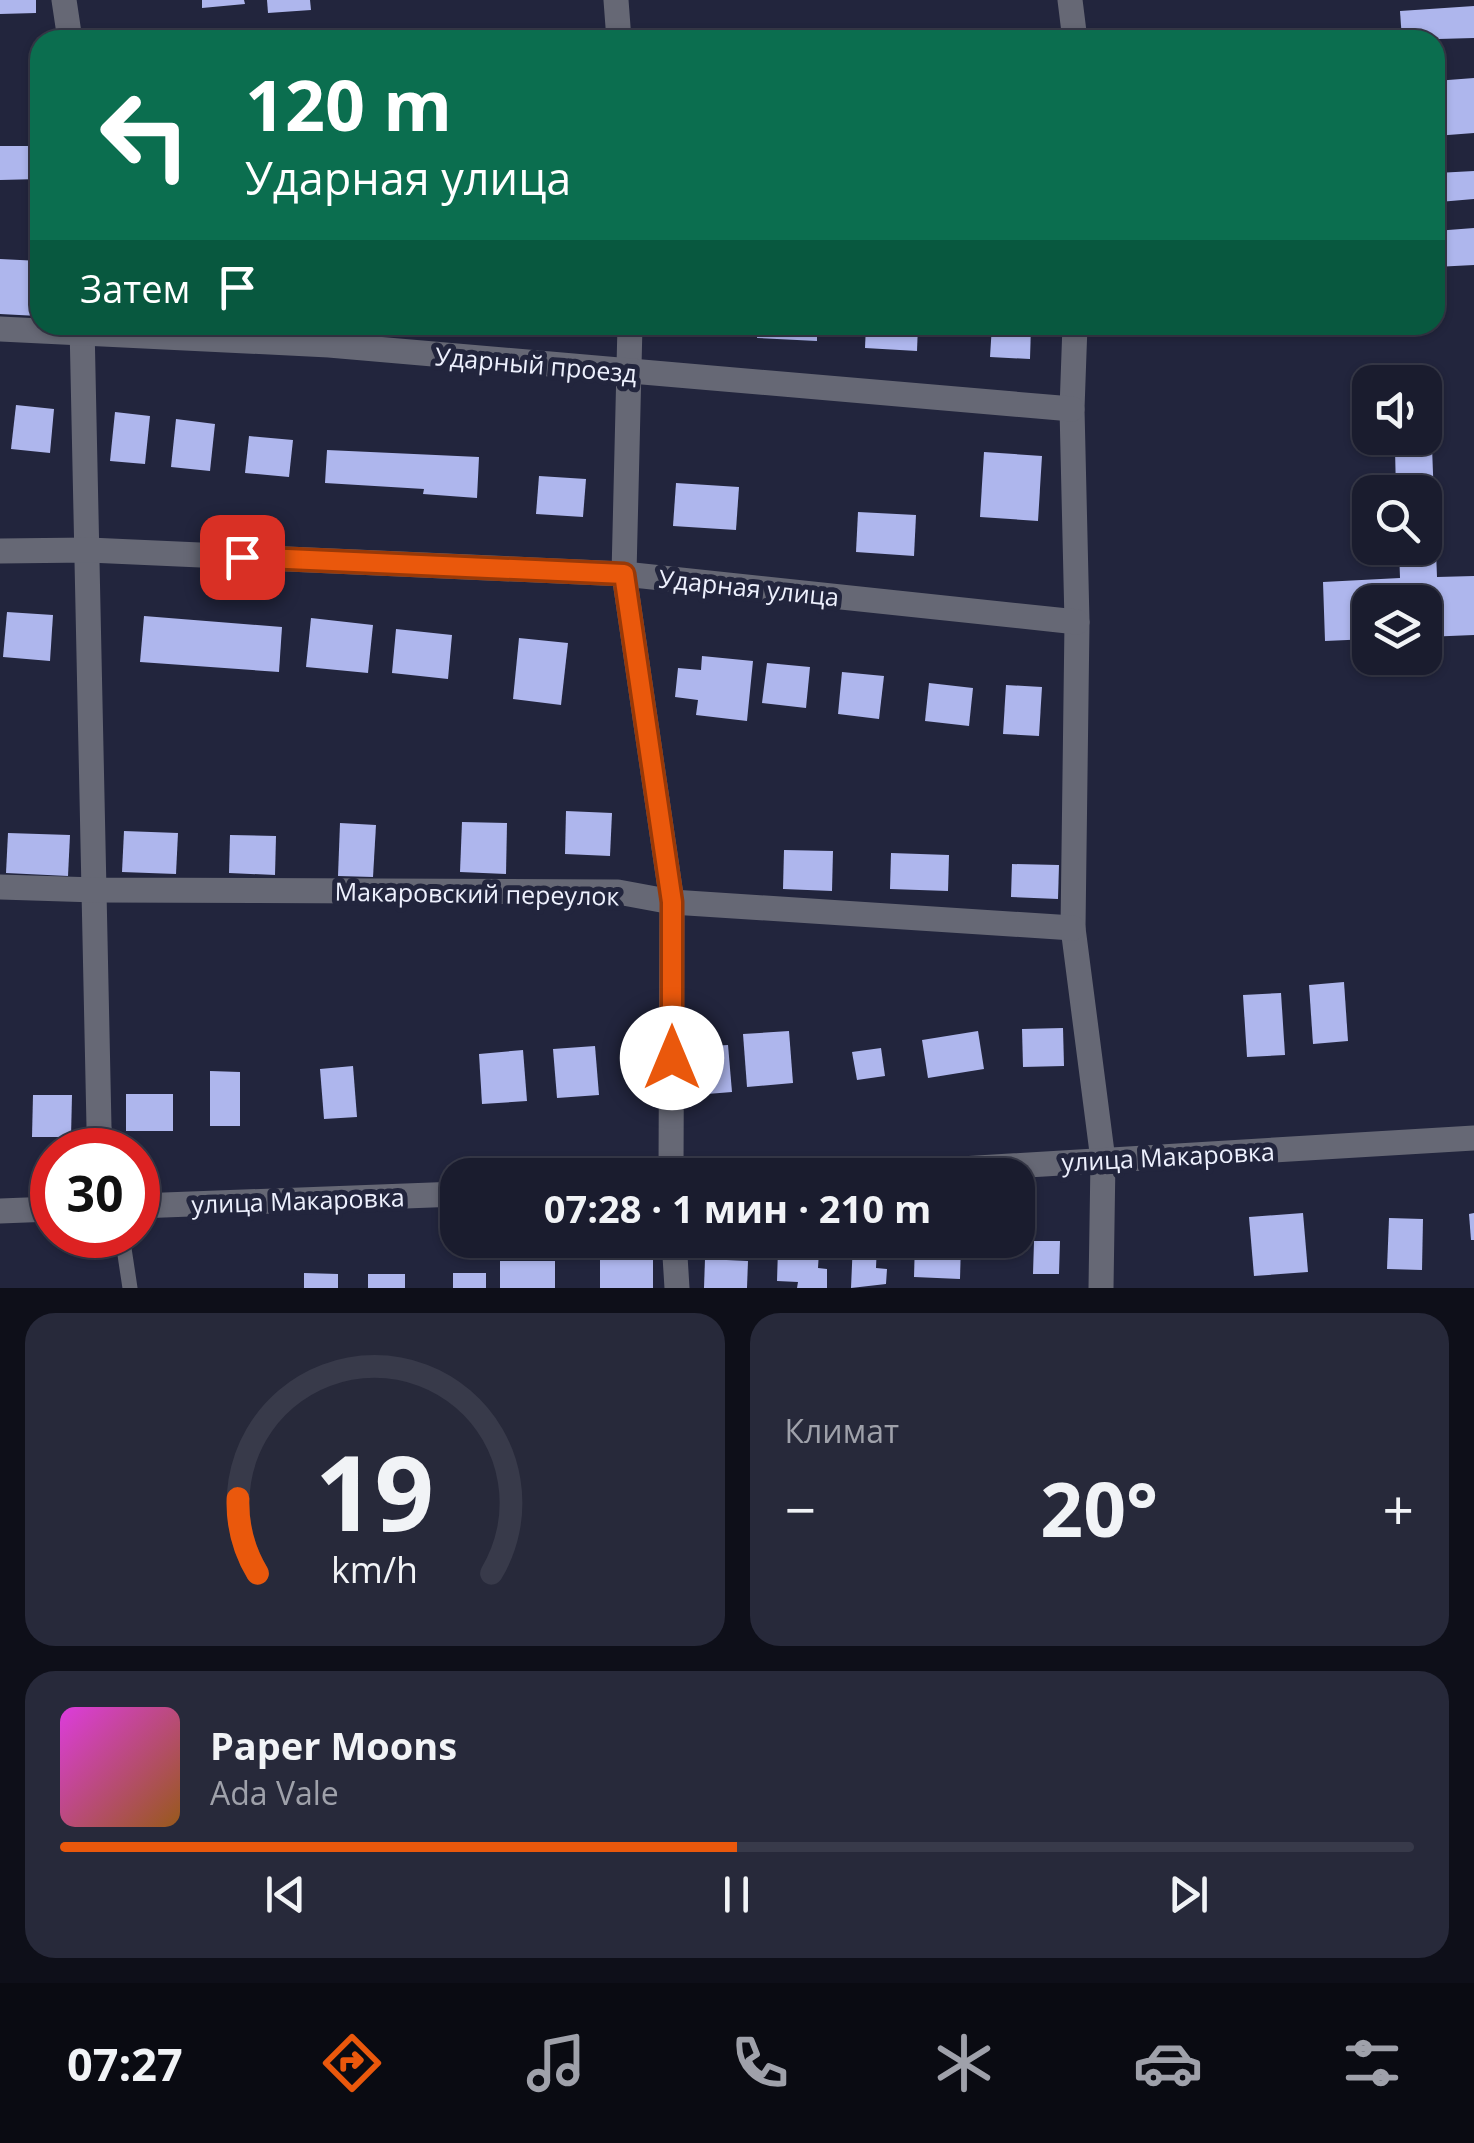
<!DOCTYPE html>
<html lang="ru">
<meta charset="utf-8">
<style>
:root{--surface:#1a1c2e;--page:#27293a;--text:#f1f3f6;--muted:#9fa1aa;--line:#383a4a;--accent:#ea580c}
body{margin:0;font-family:"Open Sans",sans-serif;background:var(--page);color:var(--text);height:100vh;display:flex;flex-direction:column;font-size:38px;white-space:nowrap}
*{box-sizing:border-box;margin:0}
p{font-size:32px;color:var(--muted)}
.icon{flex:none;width:55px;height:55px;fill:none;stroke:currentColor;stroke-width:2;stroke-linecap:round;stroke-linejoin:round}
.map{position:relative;height:1288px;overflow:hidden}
.sheet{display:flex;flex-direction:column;gap:25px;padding:25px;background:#0e0f19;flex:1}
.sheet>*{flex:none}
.top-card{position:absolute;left:30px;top:30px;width:1415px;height:305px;border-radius:30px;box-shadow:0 2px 8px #0004,0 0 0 2px var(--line);background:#0b6e4f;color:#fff;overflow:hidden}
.tools{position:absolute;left:1352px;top:365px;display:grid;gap:20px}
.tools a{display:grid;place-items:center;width:90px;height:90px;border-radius:20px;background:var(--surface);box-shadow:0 2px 8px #0004,0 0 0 2px var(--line);font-size:50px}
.speed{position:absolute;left:30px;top:1128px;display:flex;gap:20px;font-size:50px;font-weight:700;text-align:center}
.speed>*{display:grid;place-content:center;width:130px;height:130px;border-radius:50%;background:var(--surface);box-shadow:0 2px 8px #0004,0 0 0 2px var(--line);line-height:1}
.speed .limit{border:15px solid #d22;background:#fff;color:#111}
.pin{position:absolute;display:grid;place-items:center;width:85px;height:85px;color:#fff;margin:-42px;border-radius:20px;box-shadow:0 5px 15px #0006}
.me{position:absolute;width:110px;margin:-55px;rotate:0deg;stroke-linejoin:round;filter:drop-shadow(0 0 8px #0008)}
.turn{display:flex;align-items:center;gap:35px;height:210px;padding:0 50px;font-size:45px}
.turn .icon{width:130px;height:130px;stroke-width:2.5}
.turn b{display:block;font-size:70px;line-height:85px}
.then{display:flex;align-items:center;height:95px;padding:0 50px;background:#0003;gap:20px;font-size:38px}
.big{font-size:75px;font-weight:700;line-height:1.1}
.sheet .widget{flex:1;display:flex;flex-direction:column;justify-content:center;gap:15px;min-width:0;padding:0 35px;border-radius:30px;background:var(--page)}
.sheet .dial{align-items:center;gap:0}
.dial svg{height:260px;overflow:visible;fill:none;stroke:var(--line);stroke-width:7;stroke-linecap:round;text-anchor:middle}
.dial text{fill:var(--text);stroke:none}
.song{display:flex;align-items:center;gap:30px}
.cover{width:120px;height:120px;border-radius:15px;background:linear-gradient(135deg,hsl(300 70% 55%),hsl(30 70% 35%))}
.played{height:10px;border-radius:5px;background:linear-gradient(90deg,var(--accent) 50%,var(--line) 50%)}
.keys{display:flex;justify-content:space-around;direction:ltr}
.heat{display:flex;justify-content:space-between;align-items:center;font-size:55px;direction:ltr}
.sheet .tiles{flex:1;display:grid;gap:25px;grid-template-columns:1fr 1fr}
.widget:last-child{grid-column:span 2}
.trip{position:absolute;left:440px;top:1158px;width:595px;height:100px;border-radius:30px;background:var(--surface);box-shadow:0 2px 8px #0004,0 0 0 2px var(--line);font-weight:700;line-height:100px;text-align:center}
.dock{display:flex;height:160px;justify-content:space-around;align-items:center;background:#0a0b12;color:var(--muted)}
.dock .icon{width:70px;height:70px}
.dock .selected{color:var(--accent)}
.dock b{font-size:45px;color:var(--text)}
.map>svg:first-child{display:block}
.building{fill:#aeb6ed}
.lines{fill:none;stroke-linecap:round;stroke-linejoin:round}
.service{stroke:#666875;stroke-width:15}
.minor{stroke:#666875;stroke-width:25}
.route-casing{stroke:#983908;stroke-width:25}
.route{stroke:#ea580c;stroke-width:18}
.labels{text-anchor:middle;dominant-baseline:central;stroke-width:10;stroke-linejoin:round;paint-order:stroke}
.street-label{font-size:25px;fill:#edf0fd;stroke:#22253d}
</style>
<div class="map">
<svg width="1474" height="1288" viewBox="0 0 1474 1288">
<rect width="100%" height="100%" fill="#22253d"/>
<g class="building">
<path d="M0 0H36V13L0 14Z"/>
<path d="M202 0H244L245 4 202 8Z"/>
<path d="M267 0H310L311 10 268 13Z"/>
<path d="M1474 6V38L1402 40 1400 11Z"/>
<path d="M1474 78V133L1435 136V81Z"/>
<path d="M0 146H40V179L0 180Z"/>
<path d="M1474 171V199L1439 202 1437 173Z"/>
<path d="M1474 228V265L1435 267V231Z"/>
<path d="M0 259 40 261 38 316 0 314Z"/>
<path d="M660 325H708V336L659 333Z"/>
<path d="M758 325H817V341L757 338Z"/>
<path d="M866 325H918L917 351 865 348Z"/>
<path d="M992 325H1031L1030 359 990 357Z"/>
<path d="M16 405 54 409 50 453 11 449Z"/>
<path d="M115 412 150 416 145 464 110 461Z"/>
<path d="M176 419 215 424 210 471 171 467Z"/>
<path d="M249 436 293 440 289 477 245 473Z"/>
<path d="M1432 447 1437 577 1474 576V635L1425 637V602H1370V639L1325 641 1323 582 1400 578 1399 548H1425V492H1396L1395 449Z"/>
<path d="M327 450 479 457 477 498 423 494 424 489 325 483Z"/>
<path d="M984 452 1042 456 1038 521 980 517Z"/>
<path d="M539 476 586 479 583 517 536 514Z"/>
<path d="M676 483 739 487 736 530 673 526Z"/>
<path d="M858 512 916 515 914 556 856 552Z"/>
<path d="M7 612 53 615 50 661 3 657Z"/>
<path d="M144 616 282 627 279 672 140 662Z"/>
<path d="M311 618 373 625 368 673 306 667Z"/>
<path d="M396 629 452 635 448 679 392 673Z"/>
<path d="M519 638 568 643 561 705 513 699Z"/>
<path d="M702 656 753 661 747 721 696 715 698 700 675 697 678 668 701 670Z"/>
<path d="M767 663 810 667 806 708 762 703Z"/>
<path d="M842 672 884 676 879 719 838 714Z"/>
<path d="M929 683 973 688 969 726 925 721Z"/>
<path d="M1006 685 1042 687 1039 736 1003 734Z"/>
<path d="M566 811 612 813 610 856 565 854Z"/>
<path d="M462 822 507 823 506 874 460 872Z"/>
<path d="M340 823 376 825 373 877 338 876Z"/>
<path d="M124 831 178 833 176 874 122 872Z"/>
<path d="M8 833 70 835 68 876 6 873Z"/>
<path d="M230 835 276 836 275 875 229 873Z"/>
<path d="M784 850 833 851 832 891 783 889Z"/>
<path d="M891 853 949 855 948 891 890 889Z"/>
<path d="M1012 864 1059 865 1058 899 1011 897Z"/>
<path d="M1344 982 1348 1041 1313 1044 1309 985Z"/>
<path d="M1281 993 1285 1055 1247 1057 1243 995Z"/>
<path d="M1063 1028 1064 1066 1023 1067 1022 1029Z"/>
<path d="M789 1031 793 1083 747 1087 743 1034Z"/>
<path d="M978 1031 984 1069 928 1078 922 1040Z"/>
<path d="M728 1045 732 1092 695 1095 691 1047Z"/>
<path d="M595 1046 599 1095 557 1098 553 1049Z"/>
<path d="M881 1048 885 1076 857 1080 852 1052Z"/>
<path d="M523 1050 527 1101 482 1104 479 1054Z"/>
<path d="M353 1066 357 1117 324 1119 320 1069Z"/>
<path d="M210 1071 240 1072V1126H210Z"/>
<rect x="126" y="1094" width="47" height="37"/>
<path d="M33 1095H72L71 1137H32Z"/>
<path d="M1303 1213 1308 1272 1254 1276 1249 1217Z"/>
<path d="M1474 1213V1240H1471L1469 1214Z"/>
<path d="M1389 1218 1423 1219 1422 1270 1387 1269Z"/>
<path d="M1034 1241H1060L1059 1274H1033Z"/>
<path d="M853 1242 877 1243 876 1268 887 1269 886 1284 851 1288Z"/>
<path d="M915 1242 961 1243 960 1279 914 1277Z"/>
<path d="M778 1249 819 1251 818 1268 827 1269V1288H797L798 1282 777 1281Z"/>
<rect x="600" y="1257" width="53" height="31"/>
<path d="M705 1259 748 1261 747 1288H704Z"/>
<rect x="500" y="1261" width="55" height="27"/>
<path d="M304 1273 338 1274V1288H304Z"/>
<rect x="453" y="1273" width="33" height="15"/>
<rect x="368" y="1274" width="37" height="14"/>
</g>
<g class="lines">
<path class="service" d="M122 1235 130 1288"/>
<g class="minor">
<path d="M64 0 70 40"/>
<path d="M616 0 619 40"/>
<path d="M1070 0 1075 40"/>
<path d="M82 325 99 1127 102 1150"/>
<path d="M630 325 624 574 672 902 671 1175"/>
<path d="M1075 325 1072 409 1077 622 1073 928 1103 1160 1101 1288"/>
<path d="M0 329 329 345 1072 409"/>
<path d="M0 551 89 550 624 574 1077 622"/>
<path d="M0 887 96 890 618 892 672 902 1073 928"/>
<path d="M862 1175 1474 1138"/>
<path d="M138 1206 458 1194"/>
<path d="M0 1211 52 1209"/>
<path d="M674 1240 677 1288"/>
</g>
</g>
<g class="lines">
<defs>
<path id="route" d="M242 557 624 574 672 902V1058"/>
</defs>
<use href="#route" class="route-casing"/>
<use href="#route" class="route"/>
</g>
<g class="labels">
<g class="street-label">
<text transform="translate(536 364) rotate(5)">Ударный проезд</text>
<text transform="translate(749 587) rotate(6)">Ударная улица</text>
<text transform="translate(477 893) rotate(1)">Макаровский переулок</text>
<text transform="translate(1168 1156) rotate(-3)">улица Макаровка</text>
<text transform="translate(298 1200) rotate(-2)">улица Макаровка</text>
</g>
</g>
</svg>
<div class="tools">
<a><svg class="icon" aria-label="sound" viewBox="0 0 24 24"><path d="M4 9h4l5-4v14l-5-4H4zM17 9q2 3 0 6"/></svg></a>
<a><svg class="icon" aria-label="search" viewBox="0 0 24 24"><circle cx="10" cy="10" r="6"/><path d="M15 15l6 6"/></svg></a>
<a><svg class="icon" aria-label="layers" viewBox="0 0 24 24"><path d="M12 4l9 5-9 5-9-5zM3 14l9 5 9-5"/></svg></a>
</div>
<div class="speed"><div class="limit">30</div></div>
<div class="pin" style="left:242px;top:557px;background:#d93025"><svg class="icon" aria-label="arrive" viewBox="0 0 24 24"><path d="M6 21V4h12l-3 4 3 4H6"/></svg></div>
<svg class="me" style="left:672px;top:1058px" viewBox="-20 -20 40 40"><circle r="19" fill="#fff"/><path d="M0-13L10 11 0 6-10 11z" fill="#ea580c"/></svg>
<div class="trip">07:28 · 1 мин · 210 m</div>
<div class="top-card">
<div class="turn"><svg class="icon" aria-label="left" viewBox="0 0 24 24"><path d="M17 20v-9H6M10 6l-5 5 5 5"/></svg><div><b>120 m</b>Ударная улица</div></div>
<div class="then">Затем<svg class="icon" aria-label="arrive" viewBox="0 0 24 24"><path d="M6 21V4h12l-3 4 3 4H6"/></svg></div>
</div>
</div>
<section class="sheet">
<div class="tiles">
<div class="widget dial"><svg viewBox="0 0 100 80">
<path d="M14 69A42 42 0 1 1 86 69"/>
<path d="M14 69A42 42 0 0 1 8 46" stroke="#ea580c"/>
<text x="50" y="56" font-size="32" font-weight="700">19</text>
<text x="50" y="72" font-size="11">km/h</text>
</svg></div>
<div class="widget"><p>Климат</p>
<div class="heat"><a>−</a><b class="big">20°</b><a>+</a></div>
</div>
<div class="widget">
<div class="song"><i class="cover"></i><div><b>Paper Moons</b><p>Ada Vale</p></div></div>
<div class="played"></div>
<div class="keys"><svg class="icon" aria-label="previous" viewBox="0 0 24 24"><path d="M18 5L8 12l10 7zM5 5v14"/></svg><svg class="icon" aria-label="pause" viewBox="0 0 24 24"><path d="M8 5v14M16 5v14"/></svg><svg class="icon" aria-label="next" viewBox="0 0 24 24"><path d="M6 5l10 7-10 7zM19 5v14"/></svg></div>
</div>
</div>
</section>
<nav class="dock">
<b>07:27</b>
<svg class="icon selected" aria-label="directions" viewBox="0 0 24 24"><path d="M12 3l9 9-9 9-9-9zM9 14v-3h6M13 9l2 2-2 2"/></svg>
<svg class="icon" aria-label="music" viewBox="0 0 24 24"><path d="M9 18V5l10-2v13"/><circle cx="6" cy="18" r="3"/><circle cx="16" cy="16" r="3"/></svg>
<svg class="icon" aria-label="phone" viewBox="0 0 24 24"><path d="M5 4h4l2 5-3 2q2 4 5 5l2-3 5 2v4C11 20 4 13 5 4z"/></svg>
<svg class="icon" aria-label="climate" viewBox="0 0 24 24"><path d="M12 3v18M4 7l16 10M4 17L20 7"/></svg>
<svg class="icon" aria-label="car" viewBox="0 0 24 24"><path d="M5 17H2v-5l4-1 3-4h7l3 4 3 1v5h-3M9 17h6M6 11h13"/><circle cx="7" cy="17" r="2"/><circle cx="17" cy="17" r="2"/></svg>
<svg class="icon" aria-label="filters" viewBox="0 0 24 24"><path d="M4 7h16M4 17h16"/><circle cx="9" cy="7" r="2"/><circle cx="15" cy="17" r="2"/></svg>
</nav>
